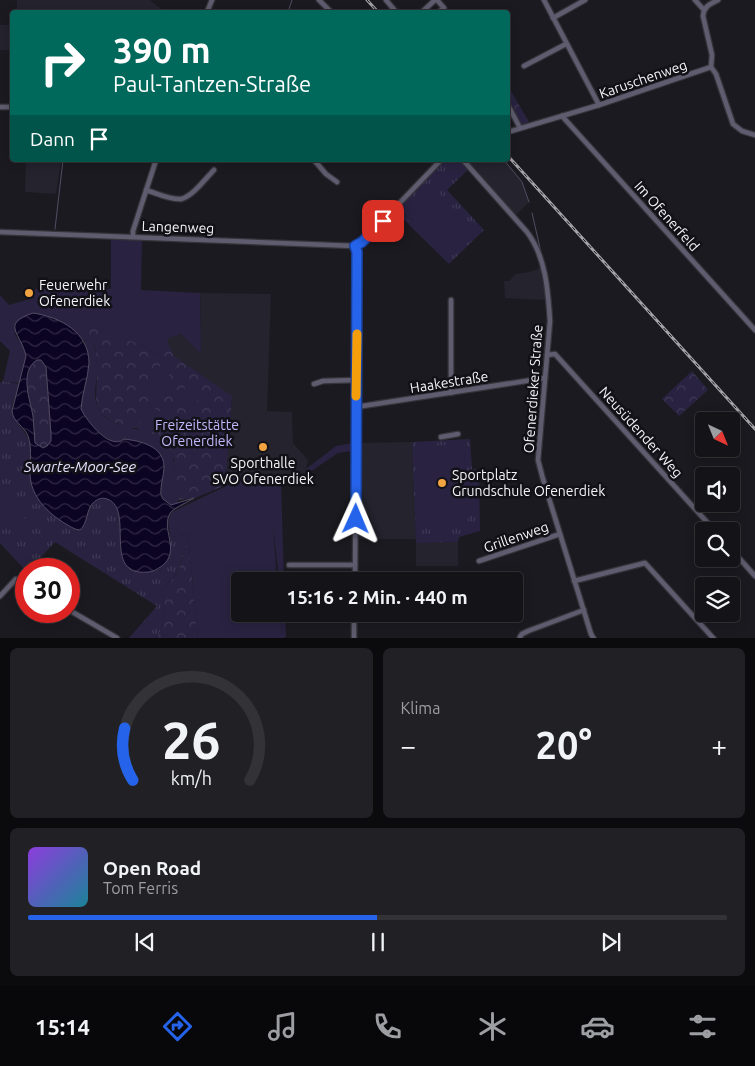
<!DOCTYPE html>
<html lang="de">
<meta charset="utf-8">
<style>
:root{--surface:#141418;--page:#212125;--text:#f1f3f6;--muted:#9d9ea2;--line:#333337;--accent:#2563eb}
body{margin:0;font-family:Ubuntu,sans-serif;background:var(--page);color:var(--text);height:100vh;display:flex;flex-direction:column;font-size:19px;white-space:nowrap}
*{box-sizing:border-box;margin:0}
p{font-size:16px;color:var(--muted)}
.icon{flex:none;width:28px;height:28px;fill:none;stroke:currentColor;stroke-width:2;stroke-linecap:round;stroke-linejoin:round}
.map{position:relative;height:638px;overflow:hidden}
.panel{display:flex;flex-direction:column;gap:10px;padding:10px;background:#0b0b0d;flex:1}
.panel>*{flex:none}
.banner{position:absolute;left:10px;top:10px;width:500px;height:152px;border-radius:5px;box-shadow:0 2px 12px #0003,0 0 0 1px var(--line);background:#00695c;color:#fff;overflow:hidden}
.needle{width:32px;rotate:137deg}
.buttons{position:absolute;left:695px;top:412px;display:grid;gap:10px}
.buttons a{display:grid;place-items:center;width:45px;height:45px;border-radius:5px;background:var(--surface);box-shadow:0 2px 12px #0003,0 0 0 1px var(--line);font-size:25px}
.speed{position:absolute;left:15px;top:558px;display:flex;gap:10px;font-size:25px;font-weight:700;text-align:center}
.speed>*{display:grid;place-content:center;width:65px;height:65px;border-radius:50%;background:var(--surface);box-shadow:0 2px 12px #0003,0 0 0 1px var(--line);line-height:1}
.speed .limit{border:8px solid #d22;background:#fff;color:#111}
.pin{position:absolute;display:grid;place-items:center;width:42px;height:42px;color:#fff;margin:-21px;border-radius:10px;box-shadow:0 2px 8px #0006}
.me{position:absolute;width:55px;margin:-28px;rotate:1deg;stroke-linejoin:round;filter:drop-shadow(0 0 4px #0008)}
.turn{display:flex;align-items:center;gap:18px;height:105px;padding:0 20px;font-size:22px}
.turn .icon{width:65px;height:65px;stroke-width:2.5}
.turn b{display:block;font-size:35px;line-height:42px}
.then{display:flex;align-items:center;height:48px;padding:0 20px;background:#0003;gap:10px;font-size:19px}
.big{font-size:38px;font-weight:700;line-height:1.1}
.panel .card{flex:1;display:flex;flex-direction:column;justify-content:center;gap:8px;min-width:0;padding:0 18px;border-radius:8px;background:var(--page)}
.panel .dial{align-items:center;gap:0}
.dial svg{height:130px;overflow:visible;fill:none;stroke:var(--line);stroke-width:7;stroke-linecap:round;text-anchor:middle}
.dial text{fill:var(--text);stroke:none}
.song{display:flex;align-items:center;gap:15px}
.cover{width:60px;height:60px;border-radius:8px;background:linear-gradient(135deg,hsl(270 70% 55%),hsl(190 70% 35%))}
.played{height:5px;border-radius:2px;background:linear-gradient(90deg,var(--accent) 50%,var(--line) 50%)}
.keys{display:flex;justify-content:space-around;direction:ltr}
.heat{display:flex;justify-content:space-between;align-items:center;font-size:28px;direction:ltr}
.panel .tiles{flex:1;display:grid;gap:10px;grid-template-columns:1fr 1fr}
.card:last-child{grid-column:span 2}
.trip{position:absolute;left:231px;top:572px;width:292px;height:50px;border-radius:5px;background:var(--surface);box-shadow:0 2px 12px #0003,0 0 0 1px var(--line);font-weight:700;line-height:50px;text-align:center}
.menu{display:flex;height:80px;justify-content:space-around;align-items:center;background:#08080a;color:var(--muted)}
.menu .icon{width:35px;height:35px}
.menu .selected{color:var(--accent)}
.menu b{font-size:22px;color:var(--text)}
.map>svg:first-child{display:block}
.built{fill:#24232e}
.grass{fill:url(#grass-tufts)}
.forest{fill:url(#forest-crowns)}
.park{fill:#292341}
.water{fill:url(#water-waves);stroke:#524c63;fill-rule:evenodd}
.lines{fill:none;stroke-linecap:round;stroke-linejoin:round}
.stream{stroke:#524c63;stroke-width:1}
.street-casing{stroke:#35343a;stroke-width:7}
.street{stroke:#5e5c6e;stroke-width:4.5}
.rail-casing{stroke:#a4a3a8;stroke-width:3}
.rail{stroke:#121117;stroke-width:1;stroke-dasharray:4;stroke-linecap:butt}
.route-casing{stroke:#184099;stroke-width:12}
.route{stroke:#2563eb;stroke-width:9}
.slow{stroke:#f59e0b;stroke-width:9}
.poi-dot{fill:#f3a442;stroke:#121117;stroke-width:2}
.labels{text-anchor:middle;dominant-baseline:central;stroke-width:5;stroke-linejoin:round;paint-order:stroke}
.street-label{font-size:14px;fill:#f5f4f8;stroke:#121117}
.poi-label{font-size:14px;fill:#f5f4f8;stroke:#121117;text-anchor:start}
.park-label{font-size:14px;fill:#c2b8fc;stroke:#121117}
.water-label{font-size:15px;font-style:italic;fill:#e3e0fc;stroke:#121117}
</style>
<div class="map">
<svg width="755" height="639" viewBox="0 0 755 639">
<defs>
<pattern id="grass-tufts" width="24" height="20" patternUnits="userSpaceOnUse" patternTransform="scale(1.25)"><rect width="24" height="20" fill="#292341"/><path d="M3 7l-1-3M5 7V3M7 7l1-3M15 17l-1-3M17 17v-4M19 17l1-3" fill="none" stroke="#3e3954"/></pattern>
<pattern id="forest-crowns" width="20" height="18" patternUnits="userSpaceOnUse" patternTransform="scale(1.25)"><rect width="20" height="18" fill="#292341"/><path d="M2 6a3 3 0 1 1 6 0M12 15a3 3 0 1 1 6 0" fill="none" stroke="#3e3954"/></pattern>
<pattern id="water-waves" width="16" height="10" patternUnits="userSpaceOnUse" patternTransform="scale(1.25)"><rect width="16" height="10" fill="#0c0423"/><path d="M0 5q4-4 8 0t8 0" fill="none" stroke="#302944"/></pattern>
</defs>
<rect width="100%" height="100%" fill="#1b1a20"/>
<g class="built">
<path d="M17 0H150L165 12H17Z"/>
<rect x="0" y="25" width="12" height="25"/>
<path d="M26 160H61L56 194 25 192Z"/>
<path d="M463 160H504L522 182 529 202 514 217Z"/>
<path d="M543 267 548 300 505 298 504 281H509L516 274 530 272Z"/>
<path d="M200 293 271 294 267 411 292 412 293 443 308 460 305 474 226 477 232 396 181 362 174 356 168 343V337L181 334 201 353Z"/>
<path d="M412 442 416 539H359V443Z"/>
<path d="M458 542V566H416V543Z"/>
</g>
<g class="grass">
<path d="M441 160H463L470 168 447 190 484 230 449 264 394 210Z"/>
<path d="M3 381 19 384C17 392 12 402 12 410 11 419 27 431 30 444L84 526C87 516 93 490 109 500 113 502 116 505 118 508 123 519 120 536 120 548L147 572C163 569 165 565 169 550 170 545 171 542 170 537L188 535C183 556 180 576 161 589 165 607 168 623 155 639L129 638 157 606 55 542 30 569H26V571L0 543V383Z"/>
<path d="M470 439 472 469 479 470 480 531 459 537 458 542 416 543 412 442Z"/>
</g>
<g class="forest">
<path d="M508 86 529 122 521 125 508 104Z"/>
<path d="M80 323 138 343 158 355 168 337V343L174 356 232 396 226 477H245L195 498 178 500 175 494 174 458 137 428H128L111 421 102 414 97 406 96 398 97 371 95 347Z"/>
<path d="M37 360H41L46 367 51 434V441L47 446 43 448 35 443C34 434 34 425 33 416 30 400 19 371 37 360Z"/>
<path d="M692 371 708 390 679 416 662 399Z"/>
<path d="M188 535 198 638 155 639C168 623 165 607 161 589 182 575 182 557 188 535Z"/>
</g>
<g class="park">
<path d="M432 186 472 227 444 255 403 215Z"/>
<path d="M111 239 142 240 141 290 200 293 201 354 181 334 168 338 158 355 138 343 81 324C93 339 99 354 97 374 96 384 93 398 98 408 112 435 154 422 169 448 179 465 172 486 179 504L171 505 163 499 160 487 163 476 144 443 124 439C118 444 113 442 107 438 97 432 84 422 81 409 80 403 83 396 84 390 88 372 90 357 84 340L14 333 25 349 26 357 19 383 3 381 10 351 0 341V295L9 305 34 298 35 289H111Z"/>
<path d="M155 365 168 369C171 379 170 400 155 397L150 390Z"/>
<path d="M188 387 197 388 204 394 203 399 191 402 180 398 179 392 181 390Z"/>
<path d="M150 406 165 414 155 433 139 424Z"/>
<path d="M352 443V451L338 453 301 478 281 481 284 581H279L273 525 277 581H240V614H280L283 637 281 614H285L286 637 283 638H198L188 535 170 537 168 520 172 512 245 477 305 474 306 469 336 446Z"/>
<path d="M464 444 468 520 422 523 419 521 415 447Z"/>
<path d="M2 495 32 526 20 537 0 517V497Z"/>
</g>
<path class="water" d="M33 313C60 317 89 332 89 363 88 379 82 393 81 409 87 421 110 451 124 439 141 441 163 446 164 466 164 476 160 485 161 495L163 499 171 505 194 498C188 502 176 507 171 512 159 528 182 550 162 566 157 569 153 572 148 572 100 577 136 509 107 499 102 497 97 499 93 503 86 510 88 523 80 530L75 529C53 518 29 499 30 471 30 460 32 447 28 436 24 426 13 422 12 411L26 356C21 333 0 324 33 313ZM37 360H41L46 367 51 434V441L47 446 43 448 35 443C34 434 34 425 33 416 30 400 19 371 37 360Z"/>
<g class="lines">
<g class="stream">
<path d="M288 12 292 0"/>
<path d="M504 160 522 182 529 202"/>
<path d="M532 213 541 252"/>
<path d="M55 229 63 160"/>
</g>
<defs>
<g id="street">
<path d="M319 0 331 12"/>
<path d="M386 0 396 12"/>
<path d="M437 0 444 8 439 12"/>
<path d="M544 0 599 105"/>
<path d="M695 0 704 10"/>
<path d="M207 12 212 0"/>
<path d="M422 12 435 0"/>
<path d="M553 18 585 0"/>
<path d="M524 66 566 44"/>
<path d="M711 67 716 74 733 124 742 131 755 135"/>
<path d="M508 105 520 128"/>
<path d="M0 107H12"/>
<path d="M562 116 755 330"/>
<path d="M508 132 599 105 711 67 712 55 703 16C704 6 710 4 718 0"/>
<path d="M314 160 326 174 337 182"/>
<path d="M463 160 527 232C546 257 548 291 550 321L538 460 543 479 591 634 594 639"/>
<path d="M146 190C156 193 170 200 181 199 193 196 205 179 214 170"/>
<path d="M0 232 355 246"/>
<path d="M133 237V231L156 160"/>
<path d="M355 246 366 238 441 160"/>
<path d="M547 355 555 354 715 531"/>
<path d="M314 384 323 381 357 380"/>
<path d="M451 393V300"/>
<path d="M356 407 545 378"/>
<path d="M441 437 458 434"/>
<path d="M731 549 755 576"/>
<path d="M479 561 560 534"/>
<path d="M289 565H355"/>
<path d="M355 581 357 252 355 246"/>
<path d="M574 581 645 563 714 639"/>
<path d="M0 596 16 579 26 585"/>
<path d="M69 610 117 638"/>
<path d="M354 614V639"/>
<path d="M447 614 455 618 459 617 460 614"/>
<path d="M520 637 522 634 528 631 584 610"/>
</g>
</defs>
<use href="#street" class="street-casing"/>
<use href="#street" class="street"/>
<defs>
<g id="rail">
<path d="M367 0 378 12"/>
<path d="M508 156 755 429"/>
</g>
</defs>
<use href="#rail" class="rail-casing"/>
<use href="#rail" class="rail"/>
</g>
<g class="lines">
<defs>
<path id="route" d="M356 519 357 252 355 246 362 242 383 221"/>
</defs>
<use href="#route" class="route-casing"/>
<use href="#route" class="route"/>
<path class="slow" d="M356 396 357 334"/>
</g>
<g class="poi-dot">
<circle cx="29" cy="293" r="5"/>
<circle cx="263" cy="447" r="5"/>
<circle cx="442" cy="483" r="5"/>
</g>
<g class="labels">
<g class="street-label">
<text transform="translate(643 79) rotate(-19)">Karuschenweg</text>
<text transform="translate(667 216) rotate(48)">Im Ofenerfeld</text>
<text transform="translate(178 227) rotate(2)">Langenweg</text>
<text transform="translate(449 382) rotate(-9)">Haakestraße</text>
<text transform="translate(533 389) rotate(-86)">Ofenerdieker Straße</text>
<text transform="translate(641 432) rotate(48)">Neusüdender Weg</text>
<text transform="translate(516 537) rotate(-19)">Grillenweg</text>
</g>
<g class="poi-label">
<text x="39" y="285">Feuerwehr<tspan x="39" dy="16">Ofenerdiek</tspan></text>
<text x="263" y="463" text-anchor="middle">Sporthalle<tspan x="263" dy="16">SVO Ofenerdiek</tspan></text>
<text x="452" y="475">Sportplatz<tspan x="452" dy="16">Grundschule Ofenerdiek</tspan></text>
</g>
<g class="park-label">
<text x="197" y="425">Freizeitstätte<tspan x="197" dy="16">Ofenerdiek</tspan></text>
</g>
<g class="water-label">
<text x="80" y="466">Swarte-Moor-See</text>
</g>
</g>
</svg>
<div class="buttons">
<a><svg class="needle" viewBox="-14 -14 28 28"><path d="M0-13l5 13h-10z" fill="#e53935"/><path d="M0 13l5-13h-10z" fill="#9d9ea2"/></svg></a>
<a><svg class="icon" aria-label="sound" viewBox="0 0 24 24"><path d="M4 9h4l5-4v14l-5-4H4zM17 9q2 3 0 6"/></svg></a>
<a><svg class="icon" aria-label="search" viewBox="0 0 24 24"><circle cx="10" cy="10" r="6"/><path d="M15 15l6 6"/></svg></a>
<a><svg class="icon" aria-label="layers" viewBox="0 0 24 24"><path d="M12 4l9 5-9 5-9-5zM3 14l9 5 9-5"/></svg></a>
</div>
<div class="speed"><div class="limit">30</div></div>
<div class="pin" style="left:383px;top:221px;background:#d93025"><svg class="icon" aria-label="arrive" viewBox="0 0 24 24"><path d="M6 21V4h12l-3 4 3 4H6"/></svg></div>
<svg class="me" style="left:356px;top:519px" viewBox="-20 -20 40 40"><path d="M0-17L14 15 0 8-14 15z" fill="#2563eb" stroke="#fff" stroke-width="4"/></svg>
<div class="trip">15:16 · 2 Min. · 440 m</div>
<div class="banner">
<div class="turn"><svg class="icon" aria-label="right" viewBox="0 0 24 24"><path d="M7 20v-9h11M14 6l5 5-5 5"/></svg><div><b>390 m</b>Paul-Tantzen-Straße</div></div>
<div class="then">Dann<svg class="icon" aria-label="arrive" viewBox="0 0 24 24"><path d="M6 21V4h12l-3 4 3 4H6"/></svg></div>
</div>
</div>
<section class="panel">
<div class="tiles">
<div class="card dial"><svg viewBox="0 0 100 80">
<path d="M14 69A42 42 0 1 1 86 69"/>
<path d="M14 69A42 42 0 0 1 9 37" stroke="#2563eb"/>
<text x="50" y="56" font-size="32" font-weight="700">26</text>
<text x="50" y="72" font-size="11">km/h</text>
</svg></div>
<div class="card"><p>Klima</p>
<div class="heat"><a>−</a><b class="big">20°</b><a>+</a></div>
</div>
<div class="card">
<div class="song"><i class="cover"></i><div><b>Open Road</b><p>Tom Ferris</p></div></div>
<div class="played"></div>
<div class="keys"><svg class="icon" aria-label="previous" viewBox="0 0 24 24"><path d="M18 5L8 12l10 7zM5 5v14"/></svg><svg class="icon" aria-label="pause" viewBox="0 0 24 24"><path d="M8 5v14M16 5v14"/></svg><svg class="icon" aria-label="next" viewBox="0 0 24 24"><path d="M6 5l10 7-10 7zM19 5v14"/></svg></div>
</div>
</div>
</section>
<nav class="menu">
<b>15:14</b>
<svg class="icon selected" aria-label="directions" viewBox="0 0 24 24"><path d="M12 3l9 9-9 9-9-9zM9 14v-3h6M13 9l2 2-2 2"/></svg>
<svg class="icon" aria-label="music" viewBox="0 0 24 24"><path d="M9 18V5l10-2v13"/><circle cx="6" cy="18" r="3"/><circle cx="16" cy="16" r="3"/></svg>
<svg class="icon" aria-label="phone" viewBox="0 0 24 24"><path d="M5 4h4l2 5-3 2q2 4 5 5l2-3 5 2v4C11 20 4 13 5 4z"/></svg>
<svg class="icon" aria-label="climate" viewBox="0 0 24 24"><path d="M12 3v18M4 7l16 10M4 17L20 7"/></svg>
<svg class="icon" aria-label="car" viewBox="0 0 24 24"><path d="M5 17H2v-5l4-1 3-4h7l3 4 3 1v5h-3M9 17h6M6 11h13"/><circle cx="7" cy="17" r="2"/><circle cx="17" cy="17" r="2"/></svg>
<svg class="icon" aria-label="filters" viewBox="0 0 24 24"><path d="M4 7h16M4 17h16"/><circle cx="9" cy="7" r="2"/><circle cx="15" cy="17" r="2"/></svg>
</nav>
